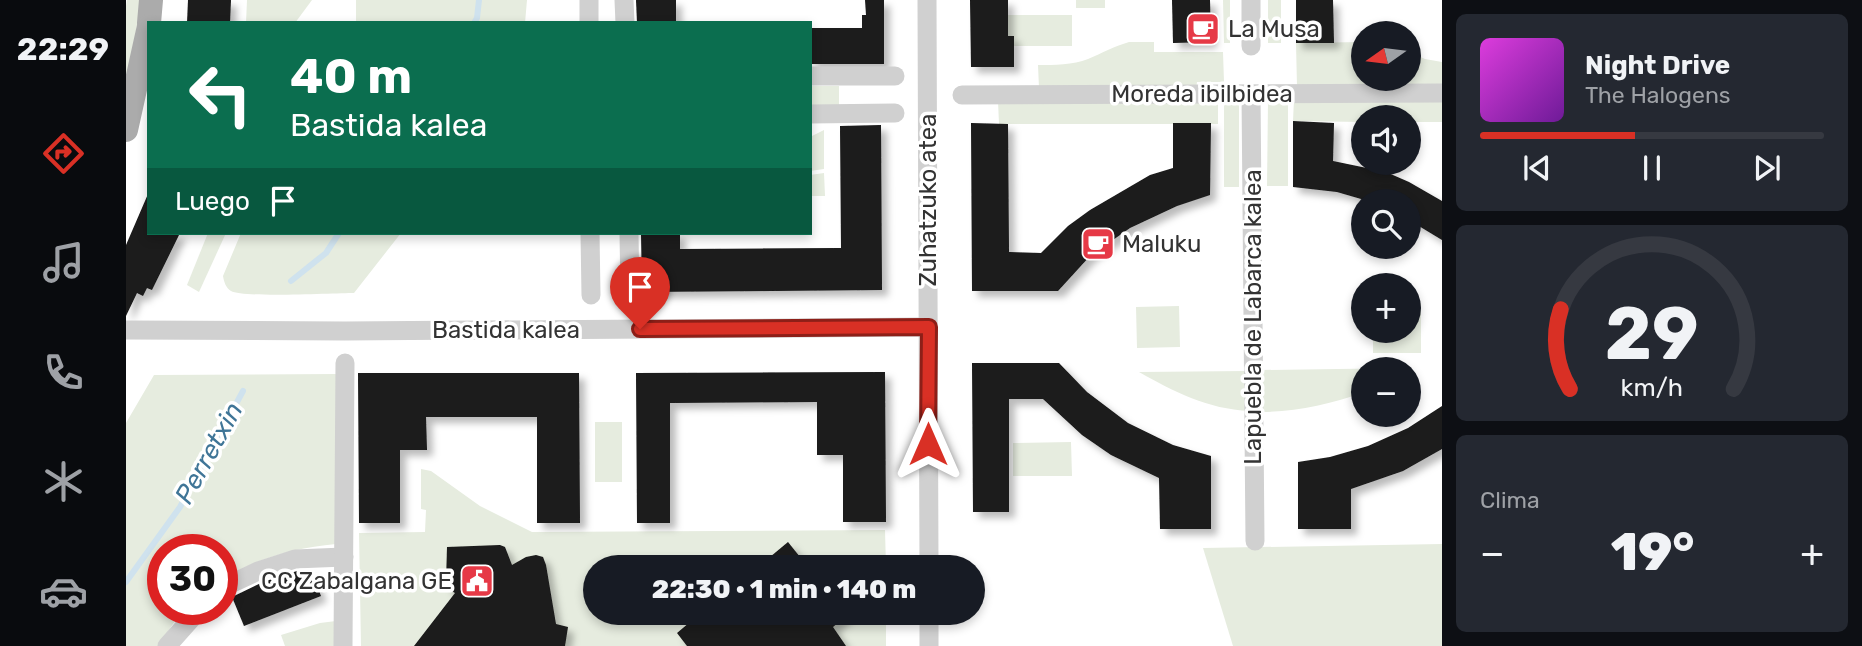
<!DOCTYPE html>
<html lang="es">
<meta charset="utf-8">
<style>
:root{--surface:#171b24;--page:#242831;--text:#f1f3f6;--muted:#9ea1a6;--line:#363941;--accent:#d93025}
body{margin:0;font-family:Rubik,sans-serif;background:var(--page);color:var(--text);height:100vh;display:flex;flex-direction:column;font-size:26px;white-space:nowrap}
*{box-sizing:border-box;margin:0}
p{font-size:23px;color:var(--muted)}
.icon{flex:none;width:38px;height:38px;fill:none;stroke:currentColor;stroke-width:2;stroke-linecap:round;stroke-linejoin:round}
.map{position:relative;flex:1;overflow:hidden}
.sheet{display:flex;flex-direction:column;gap:14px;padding:14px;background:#0d0f14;width:420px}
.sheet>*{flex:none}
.banner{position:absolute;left:21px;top:21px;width:665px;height:214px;border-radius:0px;box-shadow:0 4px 10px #0003;background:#0b6e4f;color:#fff;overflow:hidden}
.needle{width:46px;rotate:256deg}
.controls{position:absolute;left:1225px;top:21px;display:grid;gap:14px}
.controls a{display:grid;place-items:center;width:70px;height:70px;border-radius:50%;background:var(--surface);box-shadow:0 4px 10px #0003;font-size:35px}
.speed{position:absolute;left:21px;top:534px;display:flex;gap:14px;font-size:35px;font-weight:700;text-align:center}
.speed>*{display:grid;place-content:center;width:91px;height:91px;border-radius:50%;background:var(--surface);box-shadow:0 4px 10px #0003;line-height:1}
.speed .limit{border:10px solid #d22;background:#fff;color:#111}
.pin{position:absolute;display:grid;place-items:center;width:60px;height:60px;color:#fff;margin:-72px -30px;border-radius:50% 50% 50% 0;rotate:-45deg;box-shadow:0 0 7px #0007}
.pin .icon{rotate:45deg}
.me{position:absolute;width:77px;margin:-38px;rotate:0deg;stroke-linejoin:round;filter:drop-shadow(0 0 5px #0008)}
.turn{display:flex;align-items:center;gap:24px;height:147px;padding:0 28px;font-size:32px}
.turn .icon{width:91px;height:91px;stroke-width:2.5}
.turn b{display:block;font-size:49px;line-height:60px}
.then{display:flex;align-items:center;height:66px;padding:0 28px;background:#0003;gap:14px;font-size:26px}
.big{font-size:52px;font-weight:800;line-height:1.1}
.sheet .widget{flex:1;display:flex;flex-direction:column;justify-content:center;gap:10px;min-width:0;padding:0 24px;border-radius:10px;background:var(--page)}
.sheet .dial{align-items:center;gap:0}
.dial svg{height:182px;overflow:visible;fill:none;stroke:var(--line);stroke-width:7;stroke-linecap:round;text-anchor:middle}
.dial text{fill:var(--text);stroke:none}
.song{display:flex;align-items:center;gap:21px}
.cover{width:84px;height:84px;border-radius:10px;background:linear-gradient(135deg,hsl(300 70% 55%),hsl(280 70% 35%))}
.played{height:7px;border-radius:4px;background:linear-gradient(90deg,var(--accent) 45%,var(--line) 45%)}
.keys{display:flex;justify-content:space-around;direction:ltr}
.heat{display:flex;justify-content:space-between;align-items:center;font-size:38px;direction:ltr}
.trip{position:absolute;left:457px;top:555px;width:402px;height:70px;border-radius:35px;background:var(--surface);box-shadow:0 4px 10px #0003;font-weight:800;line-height:70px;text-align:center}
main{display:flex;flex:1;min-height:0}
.menu{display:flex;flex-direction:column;width:126px;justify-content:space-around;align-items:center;background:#090b0e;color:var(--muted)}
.menu .icon{width:49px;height:49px}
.menu .selected{color:var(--accent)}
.menu b{font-size:32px;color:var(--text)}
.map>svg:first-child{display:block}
.green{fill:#e6ecdf}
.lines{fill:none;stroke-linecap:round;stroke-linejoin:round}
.stream{stroke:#cfe2ee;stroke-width:6}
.building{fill:#1a1a1a;filter:url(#shadow)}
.minor{stroke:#d0d0d0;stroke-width:19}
.major{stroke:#ababab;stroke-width:24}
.route-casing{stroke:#8d1f18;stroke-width:18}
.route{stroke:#d93025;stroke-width:12}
.labels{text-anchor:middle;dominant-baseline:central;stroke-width:7;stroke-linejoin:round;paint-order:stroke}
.poi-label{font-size:24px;fill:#333;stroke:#fff;text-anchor:start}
.street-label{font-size:24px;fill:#333;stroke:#fff}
.water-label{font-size:26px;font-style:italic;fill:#3f7597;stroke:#fff}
</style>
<main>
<nav class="menu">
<b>22:29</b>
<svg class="icon selected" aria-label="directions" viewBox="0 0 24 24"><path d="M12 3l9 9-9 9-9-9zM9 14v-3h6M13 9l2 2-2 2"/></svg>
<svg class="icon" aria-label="music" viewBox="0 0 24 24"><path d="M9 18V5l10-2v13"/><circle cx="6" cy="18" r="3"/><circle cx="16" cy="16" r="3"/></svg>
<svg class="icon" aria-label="phone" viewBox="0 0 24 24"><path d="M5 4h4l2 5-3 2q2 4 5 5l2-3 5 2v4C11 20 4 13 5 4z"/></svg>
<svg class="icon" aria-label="climate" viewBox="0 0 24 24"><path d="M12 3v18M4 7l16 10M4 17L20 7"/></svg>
<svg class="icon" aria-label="car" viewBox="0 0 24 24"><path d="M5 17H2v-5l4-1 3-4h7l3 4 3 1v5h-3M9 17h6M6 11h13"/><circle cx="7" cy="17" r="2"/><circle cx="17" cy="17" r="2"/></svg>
</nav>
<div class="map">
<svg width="1316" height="646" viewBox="0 0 1316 646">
<defs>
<filter id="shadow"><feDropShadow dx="6" dy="6" stdDeviation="3.5" flood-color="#0004"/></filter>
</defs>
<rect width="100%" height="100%" fill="#fff"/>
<g class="green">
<path d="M1 0H15L0 93V6Z"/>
<path d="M121 0H186L169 23H120Z"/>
<path d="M230 0H401L399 23H230Z"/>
<rect x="950" y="0" width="29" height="8"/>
<path d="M1097 0H1104V43H1098Z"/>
<rect x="1142" y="0" width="13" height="43"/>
<path d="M882 15H946V46H888V36H882Z"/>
<path d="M1003 42H1028V52H1097L1098 82H1071L1070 89 913 88 912 65C928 65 947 65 962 59 976 53 989 46 1003 42Z"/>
<path d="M1237 42V79H1283V52L1299 59 1316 62V86L1171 87 1170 43Z"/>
<rect x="684" y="86" width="29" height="19"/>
<path d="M1168 99 1316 100V122H1283V117H1237V122L1167 121Z"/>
<path d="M1092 100V124H873L872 101Z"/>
<rect x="1098" y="100" width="15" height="87"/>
<path d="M1142 101H1162V186H1141Z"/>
<path d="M698 130V169L684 171V137Z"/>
<path d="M698 173 699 196H684V175Z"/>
<path d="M82 233H100L73 292 61 285Z"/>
<path d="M115 233H275L228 293C209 293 117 298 105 291 100 288 98 282 97 276Z"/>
<path d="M1283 303H1295V353H1247V331H1283Z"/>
<path d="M1053 306 1054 347 1011 348 1010 307Z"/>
<path d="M1279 368 1237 369V393C1203 404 1170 412 1134 412L1135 370Z"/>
<path d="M1121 371 1123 411C1082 409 1048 392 1013 372Z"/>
<path d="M211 374 210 544C168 548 133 558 96 579V550H37V609H61L49 621 32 646H0V423L28 375Z"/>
<rect x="469" y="422" width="27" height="60"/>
<path d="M945 442 946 476H887V443Z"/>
<path d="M295 469 305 471 354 506 406 532 759 530 760 567H469V612L760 613V646H235L233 533 299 532 300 510 295 509Z"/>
<path d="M1316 544V646H1107L1077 548Z"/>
<path d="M210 621V646H159L155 635 194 623Z"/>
</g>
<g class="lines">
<g class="stream">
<path d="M348 23 351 18 353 0"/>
<path d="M165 281 200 253 213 233"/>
<path d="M0 582 54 507 117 391"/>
</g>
</g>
<g class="building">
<path d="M62 0H105L104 23H61Z"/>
<path d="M510 0H550V23H511Z"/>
<path d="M739 0H758V64H684V28H736V15H740Z"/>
<path d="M844 0H882V36H888V67H845Z"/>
<path d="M1046 0H1084L1085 42 1047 43Z"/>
<path d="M1170 0H1207L1208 43H1170Z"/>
<path d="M1167 121 1208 123 1207 161 1260 172 1283 182 1316 201V240L1283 220V201H1242L1211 192 1167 187Z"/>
<path d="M845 123 882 124 883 252 915 253 942 226 964 210 1024 175 1047 168V123H1085L1084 195 1051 206 1004 228 964 256 932 291H846Z"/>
<path d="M755 125 756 290 516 292 515 233H554V249L715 248 714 126Z"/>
<path d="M22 194 23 233H54L26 290 21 288 17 296 11 293 0 316V245Z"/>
<path d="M846 363H933L961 392 1002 423 1047 445 1085 456V529H1034L1033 478 985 455 956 435 917 399H883V512H847Z"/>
<path d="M759 372 760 522H717V455H691V402L544 403V523H511L510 373Z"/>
<path d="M232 373H453L454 523H411V417H300L301 450H274V523H233Z"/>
<path d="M1316 406V449L1277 471 1225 489V529H1172V462L1204 457 1242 446 1282 428Z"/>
<path d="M662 542 682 567H632Z"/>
<path d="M374 545 379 547 386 565 400 557 410 555 417 557 420 565 430 624 442 627 439 646H288L329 593 321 588 320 582 321 547Z"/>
<path d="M185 571 195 596 118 626 106 597 137 582 171 571Z"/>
<path d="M576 612H725L707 627 720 646H561L551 633Z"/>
</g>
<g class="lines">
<g class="minor">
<path d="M463 0V23"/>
<path d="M498 0 499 23"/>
<path d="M801 0 803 567"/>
<path d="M1125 46V0"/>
<path d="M684 76H769"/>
<path d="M1125 94 1129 541"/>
<path d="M836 95 1316 93"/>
<path d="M684 114 769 113"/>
<path d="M464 233 465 295"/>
<path d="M503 233 504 295"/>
<path d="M0 330 219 331 802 327"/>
<path d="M96 588 132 571 169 559 218 557"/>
<path d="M803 612V646"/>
<path d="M41 646 74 609"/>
<path d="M217 646 219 363"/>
</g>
<g class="major">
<path d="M23 23 25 0"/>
<path d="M0 130 23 26"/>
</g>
</g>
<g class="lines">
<defs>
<path id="route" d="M514 329 803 327 802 444"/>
</defs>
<use href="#route" class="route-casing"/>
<use href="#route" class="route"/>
</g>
<defs>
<symbol id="cafe-square" viewBox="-11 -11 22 22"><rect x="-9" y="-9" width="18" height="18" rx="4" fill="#e63946" stroke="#fff"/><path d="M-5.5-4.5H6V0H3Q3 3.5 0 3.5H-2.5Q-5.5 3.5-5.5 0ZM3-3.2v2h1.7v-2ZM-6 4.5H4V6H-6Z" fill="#fff"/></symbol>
<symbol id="civic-square" viewBox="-11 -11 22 22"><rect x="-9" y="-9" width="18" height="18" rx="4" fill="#e63946" stroke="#fff"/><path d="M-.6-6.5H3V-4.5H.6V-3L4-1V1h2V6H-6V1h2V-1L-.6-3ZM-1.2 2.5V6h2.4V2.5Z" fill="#fff"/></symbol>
</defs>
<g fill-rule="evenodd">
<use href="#cafe-square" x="1058" y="10" width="38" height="38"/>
<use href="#cafe-square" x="953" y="225" width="38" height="38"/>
<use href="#civic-square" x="332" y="562" width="38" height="38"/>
</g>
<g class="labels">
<g class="poi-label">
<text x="1102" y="29">La Musa</text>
<text x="996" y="244">Maluku</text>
<text x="326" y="581" text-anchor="end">CC Zabalgana GE</text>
</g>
<g class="street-label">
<text x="1076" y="94">Moreda ibilbidea</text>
<text transform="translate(802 200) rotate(-90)">Zuhatzuko atea</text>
<text transform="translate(1127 317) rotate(-90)">Lapuebla de Labarca kalea</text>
<text x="380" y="330">Bastida kalea</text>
</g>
<g class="water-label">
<text transform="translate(83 453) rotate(-61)">Perretxin</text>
</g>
</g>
</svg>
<div class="controls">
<a><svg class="needle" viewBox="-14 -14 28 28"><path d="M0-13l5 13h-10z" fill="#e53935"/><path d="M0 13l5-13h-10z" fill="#9ea1a6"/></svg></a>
<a><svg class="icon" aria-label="sound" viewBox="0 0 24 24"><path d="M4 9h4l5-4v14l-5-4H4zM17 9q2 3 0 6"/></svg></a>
<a><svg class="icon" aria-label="search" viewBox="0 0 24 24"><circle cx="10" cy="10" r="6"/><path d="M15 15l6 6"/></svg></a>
<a>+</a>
<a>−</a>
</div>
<div class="speed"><div class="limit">30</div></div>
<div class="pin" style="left:514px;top:329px;background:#d93025"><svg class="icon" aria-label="arrive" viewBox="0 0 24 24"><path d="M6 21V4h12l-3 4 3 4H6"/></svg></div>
<svg class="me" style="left:802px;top:444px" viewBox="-20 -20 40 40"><path d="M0-17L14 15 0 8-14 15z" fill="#d93025" stroke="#fff" stroke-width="4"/></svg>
<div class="trip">22:30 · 1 min · 140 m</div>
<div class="banner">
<div class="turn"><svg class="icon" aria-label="left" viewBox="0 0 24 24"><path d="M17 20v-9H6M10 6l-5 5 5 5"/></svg><div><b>40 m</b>Bastida kalea</div></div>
<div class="then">Luego<svg class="icon" aria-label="arrive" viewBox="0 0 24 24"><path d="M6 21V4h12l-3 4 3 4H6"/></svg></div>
</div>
</div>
<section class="sheet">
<div class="widget">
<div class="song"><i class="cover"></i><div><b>Night Drive</b><p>The Halogens</p></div></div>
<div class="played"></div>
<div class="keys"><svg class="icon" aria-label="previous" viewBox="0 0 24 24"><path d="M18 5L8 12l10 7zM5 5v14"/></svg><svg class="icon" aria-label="pause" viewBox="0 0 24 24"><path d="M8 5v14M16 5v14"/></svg><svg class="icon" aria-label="next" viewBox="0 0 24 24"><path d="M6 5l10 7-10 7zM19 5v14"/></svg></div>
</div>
<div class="widget dial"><svg viewBox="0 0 100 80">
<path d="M14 69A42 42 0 1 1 86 69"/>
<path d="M14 69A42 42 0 0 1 10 34" stroke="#d93025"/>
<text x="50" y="56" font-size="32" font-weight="700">29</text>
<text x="50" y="72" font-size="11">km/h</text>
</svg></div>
<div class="widget"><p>Clima</p>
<div class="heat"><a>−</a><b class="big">19°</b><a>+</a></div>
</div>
</section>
</main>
